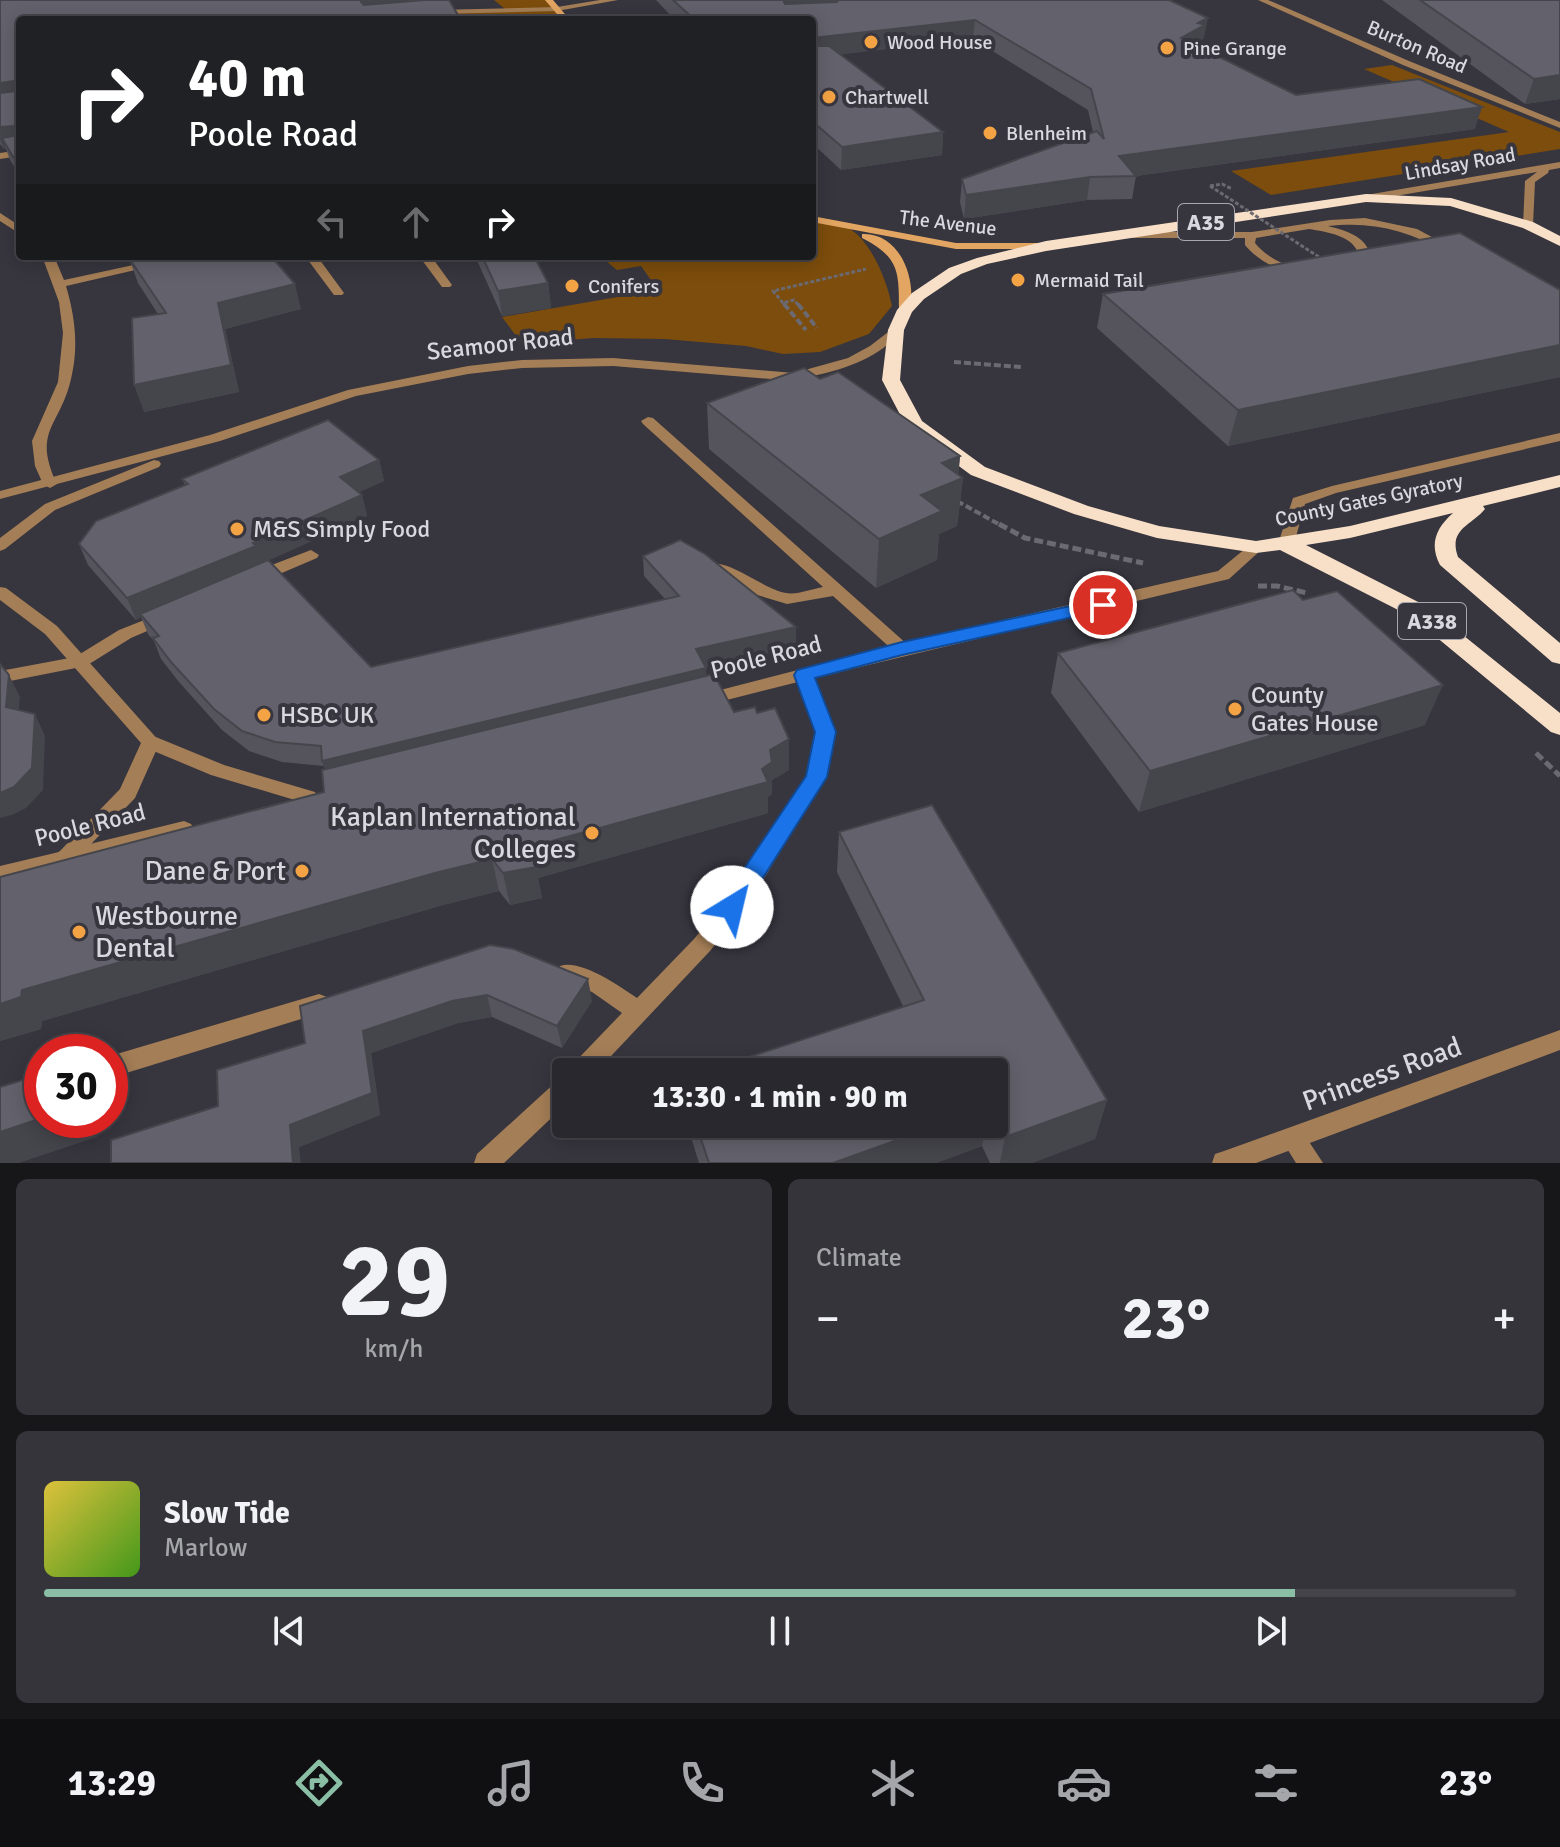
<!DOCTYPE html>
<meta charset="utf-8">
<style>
:root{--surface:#29282e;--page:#35343a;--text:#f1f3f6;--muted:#a5a6aa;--line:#45444a;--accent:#8abfa5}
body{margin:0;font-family:Signika,sans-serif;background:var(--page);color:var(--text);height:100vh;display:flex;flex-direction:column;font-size:30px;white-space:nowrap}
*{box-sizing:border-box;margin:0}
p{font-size:26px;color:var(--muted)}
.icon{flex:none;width:44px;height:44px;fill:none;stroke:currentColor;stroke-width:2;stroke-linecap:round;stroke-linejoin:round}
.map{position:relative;height:1163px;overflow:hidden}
.side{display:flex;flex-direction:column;gap:16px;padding:16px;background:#171619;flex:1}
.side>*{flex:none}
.banner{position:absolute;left:16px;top:16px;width:800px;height:244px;border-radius:8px;box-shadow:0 4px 20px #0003,0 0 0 2px var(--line);background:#202124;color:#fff;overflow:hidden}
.speed{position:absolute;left:24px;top:1034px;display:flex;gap:16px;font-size:40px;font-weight:700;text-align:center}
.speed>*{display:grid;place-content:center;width:104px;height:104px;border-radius:50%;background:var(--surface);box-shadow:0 4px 20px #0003,0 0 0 2px var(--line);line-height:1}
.speed .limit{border:12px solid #d22;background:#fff;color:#111}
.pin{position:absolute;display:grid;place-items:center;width:68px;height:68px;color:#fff;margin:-34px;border:4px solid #fff;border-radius:50%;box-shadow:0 2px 8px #0007}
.me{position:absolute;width:88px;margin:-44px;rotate:36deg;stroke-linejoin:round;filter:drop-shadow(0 0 6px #0008)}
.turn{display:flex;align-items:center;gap:28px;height:168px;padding:0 40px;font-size:36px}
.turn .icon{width:104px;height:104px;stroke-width:2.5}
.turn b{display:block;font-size:56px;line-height:68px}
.lanes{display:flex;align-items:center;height:76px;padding:0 40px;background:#0003;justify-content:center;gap:40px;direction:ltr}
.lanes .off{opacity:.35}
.big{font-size:60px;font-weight:800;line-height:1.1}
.side .tile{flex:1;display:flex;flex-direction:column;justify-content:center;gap:12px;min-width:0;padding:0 28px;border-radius:12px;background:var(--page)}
.side .dial{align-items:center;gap:0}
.dial b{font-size:104px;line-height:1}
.song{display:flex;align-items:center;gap:24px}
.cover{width:96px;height:96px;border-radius:12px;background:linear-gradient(135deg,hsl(50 70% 55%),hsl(100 70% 35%))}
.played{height:8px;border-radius:4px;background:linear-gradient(90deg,var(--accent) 85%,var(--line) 85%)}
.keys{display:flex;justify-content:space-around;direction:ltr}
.heat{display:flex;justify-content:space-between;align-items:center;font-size:44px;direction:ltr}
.side .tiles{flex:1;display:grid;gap:16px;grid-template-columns:1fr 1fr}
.tile:last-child{grid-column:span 2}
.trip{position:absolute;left:552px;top:1058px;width:456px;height:80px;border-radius:8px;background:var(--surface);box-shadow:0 4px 20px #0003,0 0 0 2px var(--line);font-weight:800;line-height:80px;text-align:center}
.tabs{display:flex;height:128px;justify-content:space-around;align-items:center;background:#101012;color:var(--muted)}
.tabs .icon{width:56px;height:56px}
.tabs .current{color:var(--accent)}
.tabs b{font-size:36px;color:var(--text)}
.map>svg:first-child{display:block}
.green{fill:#7c4d0c}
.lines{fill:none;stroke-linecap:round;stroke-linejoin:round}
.path-far2{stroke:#6b6971;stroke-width:3;stroke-dasharray:4 2;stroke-linecap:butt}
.path-far1{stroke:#6b6971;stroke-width:4;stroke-dasharray:7 3;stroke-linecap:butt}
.path{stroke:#6b6971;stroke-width:5;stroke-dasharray:9 4;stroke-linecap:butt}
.service{fill:#a47e56;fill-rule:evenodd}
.minor{fill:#a47e56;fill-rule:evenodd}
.tertiary{fill:#a47e56;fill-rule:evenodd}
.secondary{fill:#e2a562;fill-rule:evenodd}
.trunk{fill:#f8e0c8;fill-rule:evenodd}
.path-bridge{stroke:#6b6971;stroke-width:3;stroke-dasharray:4 2;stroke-linecap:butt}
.wall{fill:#55545d}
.shaded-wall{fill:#45454c}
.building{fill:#63626c;stroke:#45454c;stroke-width:2}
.route{fill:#1a73e8;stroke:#114b97;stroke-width:2}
.poi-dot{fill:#f4a344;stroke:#37353e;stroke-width:3}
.labels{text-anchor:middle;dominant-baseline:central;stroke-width:8;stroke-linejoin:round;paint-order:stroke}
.far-poi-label{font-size:20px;fill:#d9d8de;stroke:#37353e;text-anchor:start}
.far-street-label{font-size:20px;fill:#d9d8de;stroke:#37353e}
.shield{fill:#37353e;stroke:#a8a7ae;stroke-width:2}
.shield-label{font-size:22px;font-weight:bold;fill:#d9d8de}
.street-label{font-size:24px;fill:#d9d8de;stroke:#37353e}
.poi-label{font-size:24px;fill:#d9d8de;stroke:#37353e;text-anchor:start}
.near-poi-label{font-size:28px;fill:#d9d8de;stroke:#37353e;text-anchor:end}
.near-street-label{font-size:28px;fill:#d9d8de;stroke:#37353e}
</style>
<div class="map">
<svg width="1560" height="1163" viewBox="0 0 1560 1163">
<rect width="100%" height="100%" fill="#37353e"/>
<g class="green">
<path d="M494 0H549L566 20H369L505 9Z"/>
<path d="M1392 65 1560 132V149L1271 195 1231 171 1509 132 1364 69Z"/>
<path d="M812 219C822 221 834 222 844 226 870 236 887 281 892 306L869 334 820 352 783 354 746 346 665 339 593 338 522 344 502 317 658 290 641 266 617 270 600 256H812Z"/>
</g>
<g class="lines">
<g class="path-far2">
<path d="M1210 186 1222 184 1232 189"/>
<path d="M783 303 773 291 866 269"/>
<path d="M786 306 783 303 794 300 799 306"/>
</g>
<g class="path-far1">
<path d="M784 304 806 330"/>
<path d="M798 304 817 328"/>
<path d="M954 362 1021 367"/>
<path d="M957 501 1002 526"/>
</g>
<g class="path">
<path d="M999 524 1025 538 1143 563"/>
<path d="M1258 586H1277L1307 593"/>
<path d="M1536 753 1560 776"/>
</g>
<g class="service">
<path d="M600 0H618L557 11 436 14 432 12 436 10 557 7Z"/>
<path d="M1365 218 1417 229 1454 249 1445 251C1406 230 1372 221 1328 226 1347 231 1370 237 1371 261 1337 291 1272 278 1245 245V238H1132L1127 235 1132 232H1252L1330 220ZM1309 229C1327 232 1359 236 1359 260 1326 278 1279 272 1255 243L1256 238Z"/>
<path d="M419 256H431L452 285 450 287H442Z"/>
<path d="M648 417 653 418 908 645 911 649 908 653H896L833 596 787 604 754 594 709 570 707 567 709 564C730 559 763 589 786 593 797 595 812 589 823 587L643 424 641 421Z"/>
<path d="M1560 433V441L1336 493 1305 504 1294 544 1286 549 1278 544 1293 498 1332 486Z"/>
<path d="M311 550 319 555 317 558 263 581 257 582 249 577 251 573Z"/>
<path d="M162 613 168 614 170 618 168 622 131 638 86 666 0 683V671L75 657 119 630Z"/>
<path d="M1293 1127 1302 1131 1323 1163H1296L1281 1139 1284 1131Z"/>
</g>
<g class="minor">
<path d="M1258 0H1268L1409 61 1560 122V128L1403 65Z"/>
<path d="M20 150V156L0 159V153Z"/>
<path d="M0 213 20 226V234L0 221Z"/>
<path d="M42 256H54L64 280 175 256H196L66 286C75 317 79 347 71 379 60 427 32 430 57 484L50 488 43 484 35 466 32 441 58 382 63 333 59 302Z"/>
<path d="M305 256H317L344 293 342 295H334Z"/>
<path d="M1256 542 1264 547 1261 550 1229 579 814 678 835 732 825 777 754 895 710 951 596 1072H569L573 1064 622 1013 592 992 560 980 557 973 560 966C581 959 619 986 637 998L694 939 740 883 807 776 817 732 798 682 703 706 697 704 694 700 697 696 902 643 1218 571 1251 544Z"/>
<path d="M151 735 224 765 315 792 318 797 315 802 308 804 211 775 144 747 142 742 144 737Z"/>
<path d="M184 821 191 824 194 829 191 834 65 866 58 864 55 858 58 852 65 850Z"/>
<path d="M319 994 327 997 330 1004 327 1011 110 1078V1056Z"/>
<path d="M1560 1030V1050L1256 1163H1212L1215 1154 1224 1151Z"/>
<path d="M566 1077V1104L504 1163H474L477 1154 558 1080Z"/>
</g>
<g class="tertiary">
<path d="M1560 162V168L1549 170 1548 173 1535 182 1533 225 1528 228 1523 225 1525 181 1537 172 1366 201 1361 198 1366 195Z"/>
<path d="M896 326 902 330C879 358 848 368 813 376V381L808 382 613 366 522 368 468 374 356 396 220 441 0 499V491L210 435 348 390 468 366 522 360 613 358 794 373 848 358 870 346Z"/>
<path d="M154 460 159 461 161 464 159 467 55 510 5 549 0 551V538L45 504Z"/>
<path d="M0 587 6 588 57 626 160 742 135 798 72 864 0 882V866L59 852 120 789 141 743 45 634 0 600Z"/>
</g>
<g class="secondary">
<path d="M545 0H553L570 20H562Z"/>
<path d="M812 216 956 243H1044L1049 246 1044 249H956L812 222Z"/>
<path d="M862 234C901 232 918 282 909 313L905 314 899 310C899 271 899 257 862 238Z"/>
</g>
<path class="trunk" d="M1366 194 1451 198 1533 222 1560 236V246L1523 228 1450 206 1366 202 1046 251 987 264 961 274 924 299 912 312 904 330 900 380 922 421 985 467 1088 506 1159 526 1256 541 1350 526 1560 475V487L1483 506 1485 509C1471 526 1448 529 1458 557L1560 643V664L1552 662 1440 565C1429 544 1436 528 1453 513L1350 538 1306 545 1428 607 1560 713V735L1551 732 1412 617 1280 550 1256 553 1157 538 1074 514 971 475 907 428 882 380 888 330 897 310 912 293 949 268 977 258 1046 241Z"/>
<path class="path-bridge" d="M1210 186 1322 259"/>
</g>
<g class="wall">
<path d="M0 0 20 20V176L10 160 6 149H4L0 144Z"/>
<path d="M656 0H1169L1204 38 1202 39 1201 44 1197 46 1296 95 1475 129 1136 176 1132 199 1087 200 964 219 960 202 962 179 1093 132 1088 110 973 39 840 54 943 132 942 155 841 170 812 143V20H675Z"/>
<path d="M1382 0H1560V99L1525 104Z"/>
<path d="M475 256H534L548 283 551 308 502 316Z"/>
<path d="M129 258 301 309 225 329 239 392 144 412 158 314 138 283Z"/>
<path d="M1560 290V377L1228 446 1097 328 1103 294Z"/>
<path d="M820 379 960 456 958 475 963 478 957 526 939 534 937 560 876 588 709 449 707 403Z"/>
<path d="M379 460 384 481 359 492 362 495 367 516 269 560 371 667 665 599 644 576 643 556 796 647 705 667 706 676 734 712 757 713 789 739V770L772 780V794L768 797V813L538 878 542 898 510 905 499 891 443 905 42 1021 41 1029 0 1041V877L324 792 325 769 324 766 282 762 249 751 222 730 179 682 161 659 154 641 148 634 141 617 136 620 88 565 79 544 185 485 182 479Z"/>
<path d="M1303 600 1425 725 1139 812 1051 693 1058 653Z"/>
<path d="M839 832 1107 1100 1095 1139 1032 1163H990L982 1146 936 1163H699L687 1124H994V1072L903 1006 837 872Z"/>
<path d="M490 945 592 1001 562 1048 492 1017 458 1023 371 1053 380 1115 299 1147 218 1106 305 1043Z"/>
</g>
<g class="shaded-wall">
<path d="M362 0H444L367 17 361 2Z"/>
<path d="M783 0H841L782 19Z"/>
<path d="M285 15 286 20H232Z"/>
<path d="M1208 18 1204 38 1202 39 1201 44 1177 58 1181 38 1198 23Z"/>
<path d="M975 20 973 39 812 58V38Z"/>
<path d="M1560 75V99L1525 104 1534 79Z"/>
<path d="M15 81 20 96 0 105V83Z"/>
<path d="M1482 107 1475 129 1136 176 1119 156Z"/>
<path d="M14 126 20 142 2 138 6 149H4L0 140V127Z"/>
<path d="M943 132 942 155 841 170 842 147Z"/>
<path d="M20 155V174L13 157Z"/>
<path d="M1090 177 1087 200 964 219 966 195Z"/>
<path d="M548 283 551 308 502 316 498 291Z"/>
<path d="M295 284 301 309 225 329 239 392 144 412 134 385 218 303Z"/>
<path d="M1560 345V377L1228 446 1238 410Z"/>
<path d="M960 456 958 480 963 478 957 526 939 534 937 560 876 588 879 539 921 495 942 463Z"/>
<path d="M379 460 384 481 346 498 340 477Z"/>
<path d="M362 495 367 516 261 564 140 614 141 617 136 620 127 598Z"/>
<path d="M796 627V647L697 669 696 649Z"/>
<path d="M706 668 707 688 329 782 322 761Z"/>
<path d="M9 675 20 697 17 729 6 707Z"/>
<path d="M1443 685 1425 725 1139 812 1150 771Z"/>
<path d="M35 714 45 736 43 790 26 808 12 815 0 818V793Z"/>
<path d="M789 739V770L772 780V794L768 797V813L538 878 542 898 510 905 503 873 530 847 762 769 770 750Z"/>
<path d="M492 859 499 891 443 905 42 1021 41 1029 0 1041V1004L22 990 435 873Z"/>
<path d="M588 979 592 1001 562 1048 557 1026Z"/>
<path d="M487 995 492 1017 458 1023 371 1053 380 1115 299 1147 301 1163H293L290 1125 363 1031 452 1001Z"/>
<path d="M1107 1100 1095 1139 1032 1163H1000L1005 1137Z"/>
<path d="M42 1118V1120H97V1137L19 1163H0V1132Z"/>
<path d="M942 1124H986L982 1146 936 1163H833Z"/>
</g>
<g class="building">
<path d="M0 0H362L361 2 364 5 425 0H449L461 20H286L285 15 232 20H20V155L13 157 2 138 14 136V126L0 127V93L15 91V81L0 83Z"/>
<path d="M673 0H783L785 4 837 2 838 0H1169L1208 18 1198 23 1205 25 1181 38 1296 95 1419 79 1482 107 1119 156 1136 176 1090 177 966 195 962 179 1097 131 1104 139 1091 89 975 20 812 38V20H695Z"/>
<path d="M1420 0H1560V75L1534 79Z"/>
<path d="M812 46H829L943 132 842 147 812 121Z"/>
<path d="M1460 233 1560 290V345L1238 410 1103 294Z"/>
<path d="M139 256H271L295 284 218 303 231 365 134 385 132 318 166 313 129 258Z"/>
<path d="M482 256H534L548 283 498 291Z"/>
<path d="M804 368 820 379 838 372 960 456 942 463 963 478 921 495 942 511 879 539 707 403Z"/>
<path d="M328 420 379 460 340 477 362 495 253 543 256 546 127 598 79 544 96 521 188 484 182 479Z"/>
<path d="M680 540 705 554 796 627 696 649 706 668 322 761 321 746 275 742 242 731 214 709 171 662 153 638 159 636 140 614 268 560 371 667 679 596 643 556Z"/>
<path d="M1293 590 1303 600 1337 591 1443 685 1150 771 1058 653Z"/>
<path d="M0 664 9 675 6 707 35 714 32 768 14 787 0 793Z"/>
<path d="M714 674 734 712 755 707 757 713 775 708 789 739 770 750 772 762 762 769 768 782 530 847 536 867 503 873 492 859 435 873 22 990 21 997 0 1004V877L324 792 322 770Z"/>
<path d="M932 805 1107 1100 1005 1137 994 1116V1072H703L924 1000 839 832Z"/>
<path d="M490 945 514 949 588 979 557 1026 487 995 452 1001 363 1031 372 1093 290 1125 293 1163H111V1140L218 1106 217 1070 305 1043 300 1006Z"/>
<path d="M42 1074V1118L0 1132V1087Z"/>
<path d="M696 1124H942L833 1163H709Z"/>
</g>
<path class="route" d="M1103 599 1112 605 1109 609 902 655 815 678 836 732 827 777 740 914 732 917 723 914 720 907 723 900 806 776 815 732 794 675 797 670 902 642Z"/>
<g class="poi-dot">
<circle cx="871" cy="42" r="8"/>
<circle cx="1167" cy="48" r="8"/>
<circle cx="829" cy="97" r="8"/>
<circle cx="990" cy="133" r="8"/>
<circle cx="1018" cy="280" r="8"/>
<circle cx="572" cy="286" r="8"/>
<circle cx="237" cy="529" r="8"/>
<circle cx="1235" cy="709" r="8"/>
<circle cx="264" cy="715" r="8"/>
<circle cx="592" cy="833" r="8"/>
<circle cx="302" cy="871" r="8"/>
<circle cx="79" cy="932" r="8"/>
</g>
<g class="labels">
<g class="far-poi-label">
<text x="887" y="42">Wood House</text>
<text x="1183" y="48">Pine Grange</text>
<text x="845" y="97">Chartwell</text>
<text x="1006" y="133">Blenheim</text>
<text x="1034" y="280">Mermaid Tail</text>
<text x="588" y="286">Conifers</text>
</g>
<g class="far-street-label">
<text transform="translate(1417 47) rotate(23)">Burton Road</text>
<text transform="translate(1460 164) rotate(-10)">Lindsay Road</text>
<text transform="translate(948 223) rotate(7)">The Avenue</text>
<text transform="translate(1369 500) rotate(-12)">County Gates Gyratory</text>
</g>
<g class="shield">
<rect x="1178" y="204" width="56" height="36" rx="6"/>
<rect x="1398" y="603" width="68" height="36" rx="6"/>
</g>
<g class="shield-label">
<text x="1206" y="222">A35</text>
<text x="1432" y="621">A338</text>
</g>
<g class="street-label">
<text transform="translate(500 344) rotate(-6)">Seamoor Road</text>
<text transform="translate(766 657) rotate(-14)">Poole Road</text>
<text transform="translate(90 825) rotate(-14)">Poole Road</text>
</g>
<g class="poi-label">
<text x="253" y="529">M&amp;S Simply Food</text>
<text x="1251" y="695">County<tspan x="1251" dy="28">Gates House</tspan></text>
<text x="280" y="715">HSBC UK</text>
</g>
<g class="near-poi-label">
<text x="576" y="817">Kaplan International<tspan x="576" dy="32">Colleges</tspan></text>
<text x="286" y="871">Dane &amp; Port</text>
<text x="95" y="916" text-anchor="start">Westbourne<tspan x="95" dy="32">Dental</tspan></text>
</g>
<g class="near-street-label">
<text transform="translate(1382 1074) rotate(-20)">Princess Road</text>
</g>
</g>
</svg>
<div class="speed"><div class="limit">30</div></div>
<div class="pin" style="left:1103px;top:605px;background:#d93025"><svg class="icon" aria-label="arrive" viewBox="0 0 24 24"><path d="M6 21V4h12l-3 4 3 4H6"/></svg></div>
<svg class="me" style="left:732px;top:907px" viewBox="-20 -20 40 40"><circle r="19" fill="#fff"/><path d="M0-13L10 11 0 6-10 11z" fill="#1a73e8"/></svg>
<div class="trip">13:30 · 1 min · 90 m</div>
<div class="banner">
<div class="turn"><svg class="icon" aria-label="right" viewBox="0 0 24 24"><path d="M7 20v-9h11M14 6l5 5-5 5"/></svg><div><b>40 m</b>Poole Road</div></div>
<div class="lanes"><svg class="icon off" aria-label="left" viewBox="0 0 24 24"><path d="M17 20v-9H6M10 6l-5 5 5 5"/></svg><svg class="icon off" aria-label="ahead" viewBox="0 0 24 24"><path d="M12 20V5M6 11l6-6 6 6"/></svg><svg class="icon" aria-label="right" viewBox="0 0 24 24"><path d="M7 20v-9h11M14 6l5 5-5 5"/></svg></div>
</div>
</div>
<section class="side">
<div class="tiles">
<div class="tile dial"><b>29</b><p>km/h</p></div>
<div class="tile"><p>Climate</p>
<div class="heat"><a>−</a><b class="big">23°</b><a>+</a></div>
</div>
<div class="tile">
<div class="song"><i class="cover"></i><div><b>Slow Tide</b><p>Marlow</p></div></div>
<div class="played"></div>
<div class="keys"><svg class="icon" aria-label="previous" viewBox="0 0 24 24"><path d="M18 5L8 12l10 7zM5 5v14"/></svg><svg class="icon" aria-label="pause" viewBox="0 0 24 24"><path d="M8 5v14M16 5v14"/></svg><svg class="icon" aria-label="next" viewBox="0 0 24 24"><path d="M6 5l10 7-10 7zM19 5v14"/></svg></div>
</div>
</div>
</section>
<nav class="tabs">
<b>13:29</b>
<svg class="icon current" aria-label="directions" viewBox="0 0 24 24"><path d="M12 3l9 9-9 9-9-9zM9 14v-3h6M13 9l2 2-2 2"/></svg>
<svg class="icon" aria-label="music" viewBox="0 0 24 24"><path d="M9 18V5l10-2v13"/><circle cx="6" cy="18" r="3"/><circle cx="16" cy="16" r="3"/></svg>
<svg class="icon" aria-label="phone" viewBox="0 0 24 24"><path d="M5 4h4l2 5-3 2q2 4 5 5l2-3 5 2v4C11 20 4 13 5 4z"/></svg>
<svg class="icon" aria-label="climate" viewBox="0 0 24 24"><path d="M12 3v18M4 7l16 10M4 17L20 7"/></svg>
<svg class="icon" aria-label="car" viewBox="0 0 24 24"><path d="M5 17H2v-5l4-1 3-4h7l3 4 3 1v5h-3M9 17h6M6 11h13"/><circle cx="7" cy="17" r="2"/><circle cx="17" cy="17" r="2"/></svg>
<svg class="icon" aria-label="filters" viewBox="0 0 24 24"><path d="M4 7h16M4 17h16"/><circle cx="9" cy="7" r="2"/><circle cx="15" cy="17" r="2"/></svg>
<b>23°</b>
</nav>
